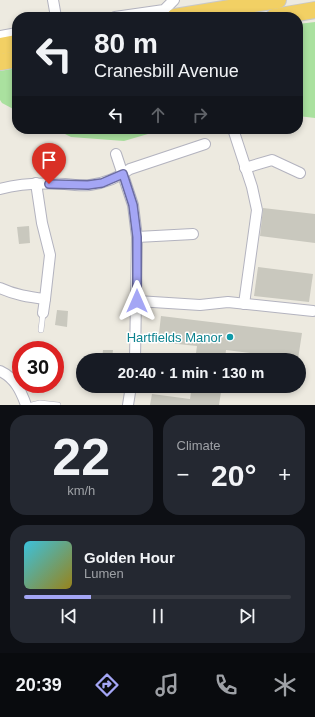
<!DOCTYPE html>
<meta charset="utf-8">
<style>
:root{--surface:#171b24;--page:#242831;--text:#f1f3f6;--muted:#9ea1a6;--line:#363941;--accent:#a4a6f5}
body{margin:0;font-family:Arial,sans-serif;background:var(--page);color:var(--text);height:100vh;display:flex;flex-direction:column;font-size:15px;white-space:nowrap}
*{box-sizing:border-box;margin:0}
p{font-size:13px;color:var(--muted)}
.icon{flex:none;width:22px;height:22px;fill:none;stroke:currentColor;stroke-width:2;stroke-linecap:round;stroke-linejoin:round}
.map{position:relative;height:405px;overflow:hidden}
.sheet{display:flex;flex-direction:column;gap:10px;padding:10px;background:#0d0f14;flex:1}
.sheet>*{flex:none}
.banner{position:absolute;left:12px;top:12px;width:291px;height:122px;border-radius:16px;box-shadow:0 2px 6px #0003;background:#171b24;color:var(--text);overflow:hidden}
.speed{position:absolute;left:12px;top:341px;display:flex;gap:8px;font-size:20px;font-weight:700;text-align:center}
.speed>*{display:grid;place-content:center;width:52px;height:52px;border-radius:50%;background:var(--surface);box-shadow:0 2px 6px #0003;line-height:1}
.speed .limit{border:6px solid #d22;background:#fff;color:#111}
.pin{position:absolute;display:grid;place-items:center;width:34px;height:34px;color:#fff;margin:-41px -17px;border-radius:50% 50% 50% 0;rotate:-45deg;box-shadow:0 0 4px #0007}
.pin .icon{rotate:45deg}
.me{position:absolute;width:44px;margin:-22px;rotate:0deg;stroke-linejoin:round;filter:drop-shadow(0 0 3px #0008)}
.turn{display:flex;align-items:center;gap:14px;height:84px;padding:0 16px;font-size:18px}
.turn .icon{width:52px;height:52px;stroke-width:2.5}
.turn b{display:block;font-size:28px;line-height:34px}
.lanes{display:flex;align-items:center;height:38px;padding:0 16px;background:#0003;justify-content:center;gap:20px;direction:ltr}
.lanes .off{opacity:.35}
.big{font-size:30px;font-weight:600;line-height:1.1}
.sheet .card{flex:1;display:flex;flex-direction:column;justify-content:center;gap:6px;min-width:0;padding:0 14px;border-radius:16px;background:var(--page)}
.sheet .dial{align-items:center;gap:0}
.dial b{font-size:52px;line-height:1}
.song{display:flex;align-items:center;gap:12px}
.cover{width:48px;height:48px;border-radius:6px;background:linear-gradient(135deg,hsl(190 70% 55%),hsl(50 70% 35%))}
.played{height:4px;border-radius:2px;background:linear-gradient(90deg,var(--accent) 25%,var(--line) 25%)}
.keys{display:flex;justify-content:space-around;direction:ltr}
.heat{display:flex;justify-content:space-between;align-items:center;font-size:22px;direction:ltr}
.sheet .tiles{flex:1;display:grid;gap:10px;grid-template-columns:1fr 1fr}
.card:last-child{grid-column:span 2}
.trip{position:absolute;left:76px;top:353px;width:230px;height:40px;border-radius:20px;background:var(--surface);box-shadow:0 2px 6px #0003;font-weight:600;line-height:40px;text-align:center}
.menu{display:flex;height:64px;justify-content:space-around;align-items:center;background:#090b0e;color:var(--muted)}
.menu .icon{width:28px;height:28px}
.menu .on{color:var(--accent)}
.menu b{font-size:18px;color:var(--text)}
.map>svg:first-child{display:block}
.green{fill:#aae19f}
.building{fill:#c9c8be}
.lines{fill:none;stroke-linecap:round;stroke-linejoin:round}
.service-casing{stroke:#b3b3bf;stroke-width:6}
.minor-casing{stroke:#b3b3bf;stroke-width:12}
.trunk-casing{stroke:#c8c8c8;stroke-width:18}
.service{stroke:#fff;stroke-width:5}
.minor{stroke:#fff;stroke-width:10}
.trunk{stroke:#f2d064;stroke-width:16}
.route-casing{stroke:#6b6c9f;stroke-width:10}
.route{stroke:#a4a6f5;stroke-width:7}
.culture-dot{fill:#0f9aa8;stroke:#fff;stroke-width:1.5}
.labels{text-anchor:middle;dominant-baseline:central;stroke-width:3;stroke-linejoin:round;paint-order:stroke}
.culture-label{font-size:13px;fill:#0d838f;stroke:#fff;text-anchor:end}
</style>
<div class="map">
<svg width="315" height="405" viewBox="0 0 315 405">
<rect width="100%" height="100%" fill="#edeae0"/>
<g class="green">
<path d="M315 22V118L298 116V24Z"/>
<path d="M17 68V111L2 103 0 100V71Z"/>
<path d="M55 129H165L124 141 71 137Z"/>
</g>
<g class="building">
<path d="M263 208 315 214V243L260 236Z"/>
<path d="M29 226 30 243 19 244 17 227Z"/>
<path d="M258 267 313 274 309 302 254 296Z"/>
<path d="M57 310 68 311 67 327 55 325Z"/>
<path d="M161 316 302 333 298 359 226 350 225 360H195L197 346 158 342Z"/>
<path d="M103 350H113L112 360H102Z"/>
<path d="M192 386H222L219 405H150L152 394 190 399Z"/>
</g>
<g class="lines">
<defs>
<g id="service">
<path d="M41 330 43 313"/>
<path d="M32 405 40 403 58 405"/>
</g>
<g id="minor">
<path d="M53 0 56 17"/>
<path d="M115 17 164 10 174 0"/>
<path d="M0 36 17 33"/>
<path d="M233 129 252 187 257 210 244 304"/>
<path d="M116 154 133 205 137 237 135 360"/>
<path d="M245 168 272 160 300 173"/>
<path d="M0 189C21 183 43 183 65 184 73 185 82 186 90 185 105 183 119 177 130 169L205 144"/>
<path d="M137 237 193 234"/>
<path d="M0 288C15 295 29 297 45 299L50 255 42 223 36 183"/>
<path d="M137 301 200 305 228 302 313 311"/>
<path d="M43 313 45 299"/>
<path d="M0 371C15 378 21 391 26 405"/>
<path d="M128 405 131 386"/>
</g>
<g id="trunk">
<path d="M175 17 278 0"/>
<path d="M274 17 315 10"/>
<path d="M0 46 17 43"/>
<path d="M0 62 17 59"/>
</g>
</defs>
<use href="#service" class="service-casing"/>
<use href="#minor" class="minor-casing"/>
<use href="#trunk" class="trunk-casing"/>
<use href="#service" class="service"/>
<use href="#minor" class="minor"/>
<use href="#trunk" class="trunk"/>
</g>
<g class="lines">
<defs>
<path id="route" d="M49 184 88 185 102 183 123 174 133 205 137 237V301"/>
</defs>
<use href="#route" class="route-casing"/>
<use href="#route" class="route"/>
</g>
<circle class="culture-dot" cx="230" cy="337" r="4"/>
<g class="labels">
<g class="culture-label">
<text x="222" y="337">Hartfields Manor</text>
</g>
</g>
</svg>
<div class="speed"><div class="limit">30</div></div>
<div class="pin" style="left:49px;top:184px;background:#d93025"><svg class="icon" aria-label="arrive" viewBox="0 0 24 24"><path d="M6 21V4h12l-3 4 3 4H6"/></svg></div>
<svg class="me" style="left:137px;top:301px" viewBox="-20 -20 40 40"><path d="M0-17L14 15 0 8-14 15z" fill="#a4a6f5" stroke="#fff" stroke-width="4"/></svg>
<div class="trip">20:40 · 1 min · 130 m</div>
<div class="banner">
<div class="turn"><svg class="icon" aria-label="left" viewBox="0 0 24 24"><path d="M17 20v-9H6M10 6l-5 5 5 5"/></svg><div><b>80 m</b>Cranesbill Avenue</div></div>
<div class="lanes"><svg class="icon" aria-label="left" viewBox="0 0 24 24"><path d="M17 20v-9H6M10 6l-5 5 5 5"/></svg><svg class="icon off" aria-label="ahead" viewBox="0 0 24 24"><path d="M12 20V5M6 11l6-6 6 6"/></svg><svg class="icon off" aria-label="right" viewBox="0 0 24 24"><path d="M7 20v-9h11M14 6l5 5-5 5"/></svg></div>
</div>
</div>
<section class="sheet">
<div class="tiles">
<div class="card dial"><b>22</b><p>km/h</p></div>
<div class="card"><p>Climate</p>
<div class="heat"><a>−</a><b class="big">20°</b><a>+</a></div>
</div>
<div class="card">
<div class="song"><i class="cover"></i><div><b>Golden Hour</b><p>Lumen</p></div></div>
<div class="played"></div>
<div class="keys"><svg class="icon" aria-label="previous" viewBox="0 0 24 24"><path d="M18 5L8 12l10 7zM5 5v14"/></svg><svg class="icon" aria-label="pause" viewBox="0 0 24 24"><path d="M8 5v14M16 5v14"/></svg><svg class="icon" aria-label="next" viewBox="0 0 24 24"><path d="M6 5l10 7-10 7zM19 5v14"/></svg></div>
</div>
</div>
</section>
<nav class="menu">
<b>20:39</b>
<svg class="icon on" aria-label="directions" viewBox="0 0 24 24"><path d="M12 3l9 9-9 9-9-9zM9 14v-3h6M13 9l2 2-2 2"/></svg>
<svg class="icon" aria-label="music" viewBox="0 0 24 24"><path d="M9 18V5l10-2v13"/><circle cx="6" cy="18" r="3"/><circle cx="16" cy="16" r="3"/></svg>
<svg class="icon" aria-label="phone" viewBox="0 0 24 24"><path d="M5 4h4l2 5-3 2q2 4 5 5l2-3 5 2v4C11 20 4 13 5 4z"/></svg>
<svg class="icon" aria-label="climate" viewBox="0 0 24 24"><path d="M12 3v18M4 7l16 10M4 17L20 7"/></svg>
</nav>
